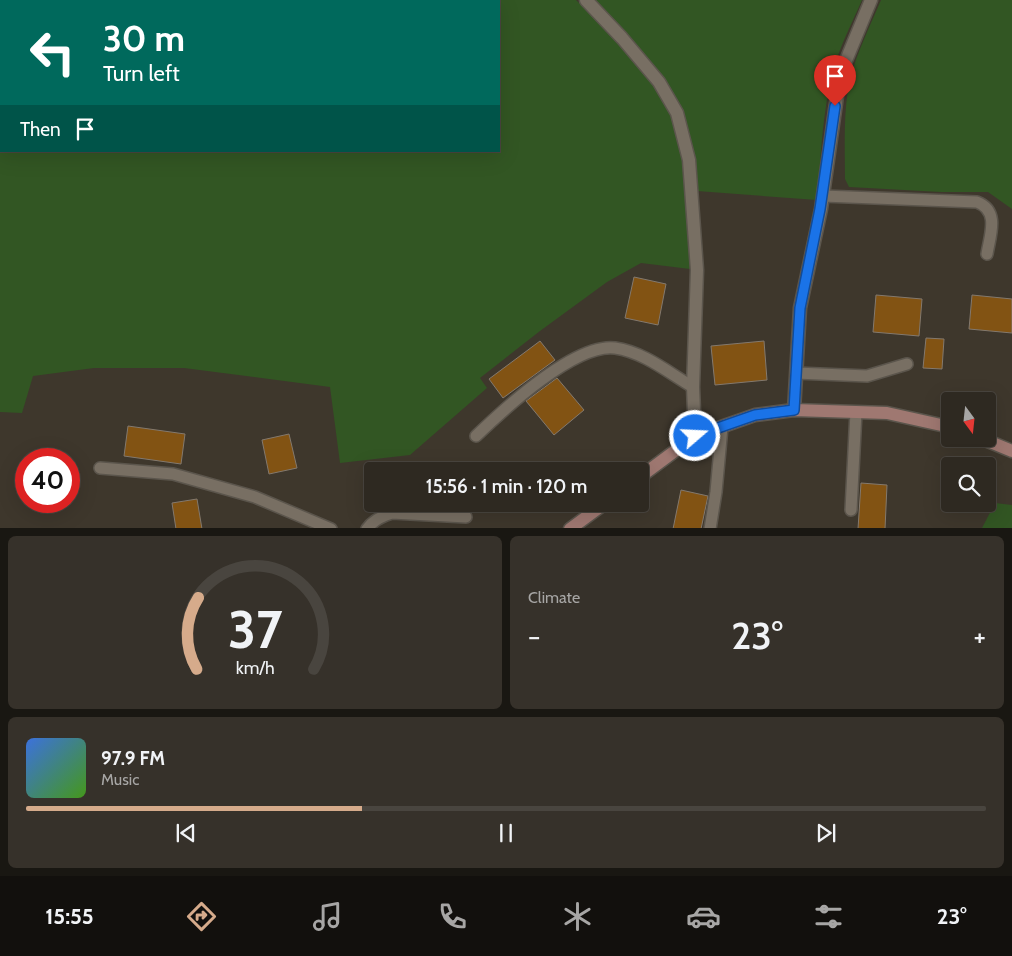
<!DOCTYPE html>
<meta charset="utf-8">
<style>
:root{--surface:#2e2921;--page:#36312a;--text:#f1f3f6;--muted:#a7a6a5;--line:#49453f;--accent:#d6ab8b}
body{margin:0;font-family:Cabin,sans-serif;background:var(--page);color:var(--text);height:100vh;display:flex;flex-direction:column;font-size:19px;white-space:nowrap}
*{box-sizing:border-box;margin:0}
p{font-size:16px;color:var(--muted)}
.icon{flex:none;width:28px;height:28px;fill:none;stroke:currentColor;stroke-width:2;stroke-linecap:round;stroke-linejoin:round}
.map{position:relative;height:528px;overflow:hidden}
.sheet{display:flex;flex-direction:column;gap:8px;padding:8px;background:#191712;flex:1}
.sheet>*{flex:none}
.top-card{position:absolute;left:0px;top:0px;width:500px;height:152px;box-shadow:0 5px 20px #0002,0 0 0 1px var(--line);background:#00695c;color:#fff;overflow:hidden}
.needle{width:32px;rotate:165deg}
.buttons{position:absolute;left:941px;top:392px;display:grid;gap:10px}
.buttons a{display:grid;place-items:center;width:55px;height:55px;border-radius:5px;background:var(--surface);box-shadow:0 5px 20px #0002,0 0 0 1px var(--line);font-size:25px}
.speed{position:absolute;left:15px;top:448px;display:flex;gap:10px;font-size:25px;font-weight:700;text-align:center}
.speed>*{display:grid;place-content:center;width:65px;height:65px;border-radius:50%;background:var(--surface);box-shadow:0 5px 20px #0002,0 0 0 1px var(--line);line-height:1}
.speed .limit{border:8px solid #d22;background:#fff;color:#111}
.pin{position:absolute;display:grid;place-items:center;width:42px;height:42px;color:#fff;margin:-51px -21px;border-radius:50% 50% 50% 0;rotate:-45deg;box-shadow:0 0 5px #0007}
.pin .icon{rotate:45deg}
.me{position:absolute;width:55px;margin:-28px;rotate:71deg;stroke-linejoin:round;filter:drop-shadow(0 0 4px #0008)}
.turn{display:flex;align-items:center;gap:18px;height:105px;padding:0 20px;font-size:22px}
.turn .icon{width:65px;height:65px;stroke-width:2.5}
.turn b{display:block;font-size:35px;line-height:42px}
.then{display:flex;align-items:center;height:48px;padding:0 20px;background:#0003;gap:10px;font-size:19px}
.big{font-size:38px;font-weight:600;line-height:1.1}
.sheet .card{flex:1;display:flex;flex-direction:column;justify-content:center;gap:8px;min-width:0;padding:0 18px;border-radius:8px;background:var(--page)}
.sheet .dial{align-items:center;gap:0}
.dial svg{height:130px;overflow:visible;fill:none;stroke:var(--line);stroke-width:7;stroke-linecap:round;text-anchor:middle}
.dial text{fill:var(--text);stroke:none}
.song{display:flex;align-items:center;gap:15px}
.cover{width:60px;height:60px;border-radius:8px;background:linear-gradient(135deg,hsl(220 70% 55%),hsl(100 70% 35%))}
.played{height:5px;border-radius:2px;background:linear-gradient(90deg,var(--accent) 35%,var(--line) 35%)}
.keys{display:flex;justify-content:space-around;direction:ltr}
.heat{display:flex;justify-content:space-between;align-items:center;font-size:28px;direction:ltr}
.sheet .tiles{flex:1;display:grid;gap:8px;grid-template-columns:1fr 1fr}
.card:last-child{grid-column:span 2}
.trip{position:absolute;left:364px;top:462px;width:285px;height:50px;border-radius:5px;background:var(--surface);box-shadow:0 5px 20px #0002,0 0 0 1px var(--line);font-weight:600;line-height:50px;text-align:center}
.tab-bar{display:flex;height:80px;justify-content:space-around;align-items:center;background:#12100d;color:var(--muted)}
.tab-bar .icon{width:35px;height:35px}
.tab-bar .active{color:var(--accent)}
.tab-bar b{font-size:22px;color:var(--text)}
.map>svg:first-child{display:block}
.green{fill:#325623;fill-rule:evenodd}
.building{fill:#825313;stroke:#83796e}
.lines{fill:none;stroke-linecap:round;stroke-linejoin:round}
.lane-casing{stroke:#5b554c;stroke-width:14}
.street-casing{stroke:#5b554c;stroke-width:15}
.secondary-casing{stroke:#5b554c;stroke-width:15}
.lane{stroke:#786f63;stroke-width:11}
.street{stroke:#786f63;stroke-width:12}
.secondary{stroke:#9f7871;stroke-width:12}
.route-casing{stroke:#114b97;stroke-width:12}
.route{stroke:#1a73e8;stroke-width:9}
</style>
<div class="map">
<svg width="1012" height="529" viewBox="0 0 1012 529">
<rect width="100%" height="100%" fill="#3e372c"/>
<g class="green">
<path d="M0 0H576L630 53 660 95 673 117 680 142 687 201 690 269 641 263 607 282 540 331 480 378 487 388 410 455 340 463 330 387 184 368H94L33 376 22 413 0 412ZM1 1H499V151H1Z"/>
<path d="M592 0H862C852 23 840 46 833 71 822 113 821 158 817 200L697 191 695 167 686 121 680 105 631 38Z"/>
<path d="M881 0H1012V209L988 192H941L849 187 845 179C845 146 843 111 850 79 857 52 870 26 881 0Z"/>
<path d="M995 503 1012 505V528H982Z"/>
</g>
<g class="building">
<path d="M634 277 666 284 658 325 625 318Z"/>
<path d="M876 295 922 299 919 336 873 332Z"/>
<path d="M972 295 1012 299V333L969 329Z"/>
<path d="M926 338 944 339 942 369 923 368Z"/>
<path d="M540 341 555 360 503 398 489 379Z"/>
<path d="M764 341 767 380 715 385 711 346Z"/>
<path d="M557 378 584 410 554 435 526 401Z"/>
<path d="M128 426 185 434 181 464 124 456Z"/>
<path d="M289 434 297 468 269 474 262 440Z"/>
<path d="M861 483 887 485 885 529H858Z"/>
<path d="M681 490 708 496 701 529H673Z"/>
<path d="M197 499 202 529H176L172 503Z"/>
</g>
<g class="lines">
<defs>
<g id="lane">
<path d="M823 196 977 202C1000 211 990 235 987 254"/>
<path d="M796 373 867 376 907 364"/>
<path d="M476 436C504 409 575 343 615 348 644 352 669 373 693 387"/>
<path d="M100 468 173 474 255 497 331 529"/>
<path d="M851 510 856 412"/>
<path d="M367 529C373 520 382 516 392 513L466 517"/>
<path d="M710 529 716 492 722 427"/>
</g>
<g id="street">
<path d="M586 0 622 38 659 82 677 113 689 160 697 270 693 387 695 436"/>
<path d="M794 410 800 308 821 209 840 75 871 0"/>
</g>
<g id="secondary">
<path d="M983 439 1012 451"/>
<path d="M640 477 695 436 755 415 794 410 887 413 950 427"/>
<path d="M570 529 604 504"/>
</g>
</defs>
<use href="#lane" class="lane-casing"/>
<use href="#street" class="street-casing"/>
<use href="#secondary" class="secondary-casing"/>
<use href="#lane" class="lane"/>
<use href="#street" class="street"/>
<use href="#secondary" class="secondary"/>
</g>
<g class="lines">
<defs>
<path id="route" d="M695 436 755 415 794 410 800 308 820 209 835 106"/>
</defs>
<use href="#route" class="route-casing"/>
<use href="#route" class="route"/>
</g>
</svg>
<div class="buttons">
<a><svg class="needle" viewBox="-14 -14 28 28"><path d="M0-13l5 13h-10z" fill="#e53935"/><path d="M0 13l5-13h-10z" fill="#a7a6a5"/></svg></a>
<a><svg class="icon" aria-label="search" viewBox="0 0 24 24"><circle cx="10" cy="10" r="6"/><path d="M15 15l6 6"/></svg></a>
</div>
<div class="speed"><div class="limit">40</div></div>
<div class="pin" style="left:835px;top:106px;background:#d93025"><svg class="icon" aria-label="arrive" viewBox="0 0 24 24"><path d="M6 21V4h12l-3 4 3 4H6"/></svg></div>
<svg class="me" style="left:695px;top:436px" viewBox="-20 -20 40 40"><circle r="17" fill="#1a73e8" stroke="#fff" stroke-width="3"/><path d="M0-11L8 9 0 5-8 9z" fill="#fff"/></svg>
<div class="trip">15:56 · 1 min · 120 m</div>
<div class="top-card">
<div class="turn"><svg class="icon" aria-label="left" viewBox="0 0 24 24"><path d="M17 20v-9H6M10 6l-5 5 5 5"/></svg><div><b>30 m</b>Turn left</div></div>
<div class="then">Then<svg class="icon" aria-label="arrive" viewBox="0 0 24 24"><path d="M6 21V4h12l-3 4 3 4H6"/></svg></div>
</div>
</div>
<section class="sheet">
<div class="tiles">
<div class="card dial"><svg viewBox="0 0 100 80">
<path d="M14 69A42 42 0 1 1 86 69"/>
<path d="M14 69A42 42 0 0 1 15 25" stroke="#d6ab8b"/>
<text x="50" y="56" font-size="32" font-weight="700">37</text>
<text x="50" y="72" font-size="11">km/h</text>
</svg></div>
<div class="card"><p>Climate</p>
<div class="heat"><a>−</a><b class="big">23°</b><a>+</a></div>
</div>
<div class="card">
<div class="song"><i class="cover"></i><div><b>97.9 FM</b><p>Music</p></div></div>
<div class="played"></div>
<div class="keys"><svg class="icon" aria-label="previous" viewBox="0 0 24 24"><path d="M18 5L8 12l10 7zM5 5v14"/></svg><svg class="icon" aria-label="pause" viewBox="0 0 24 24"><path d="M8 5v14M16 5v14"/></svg><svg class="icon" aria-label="next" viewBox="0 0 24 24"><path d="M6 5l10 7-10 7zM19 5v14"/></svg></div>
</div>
</div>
</section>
<nav class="tab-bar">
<b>15:55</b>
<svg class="icon active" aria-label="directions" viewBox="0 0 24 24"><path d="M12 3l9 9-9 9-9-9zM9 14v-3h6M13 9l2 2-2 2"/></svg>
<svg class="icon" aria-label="music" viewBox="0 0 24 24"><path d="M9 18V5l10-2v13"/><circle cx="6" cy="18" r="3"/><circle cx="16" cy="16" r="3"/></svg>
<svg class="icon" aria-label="phone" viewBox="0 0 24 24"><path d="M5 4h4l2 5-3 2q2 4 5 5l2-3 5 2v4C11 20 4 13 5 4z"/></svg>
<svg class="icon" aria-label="climate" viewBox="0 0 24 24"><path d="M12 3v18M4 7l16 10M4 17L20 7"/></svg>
<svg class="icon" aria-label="car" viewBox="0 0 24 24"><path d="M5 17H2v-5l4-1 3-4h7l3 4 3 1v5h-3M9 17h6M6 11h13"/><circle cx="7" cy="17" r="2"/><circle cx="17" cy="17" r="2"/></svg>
<svg class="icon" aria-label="filters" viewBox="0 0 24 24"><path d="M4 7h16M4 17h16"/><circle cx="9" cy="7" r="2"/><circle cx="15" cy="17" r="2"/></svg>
<b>23°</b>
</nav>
